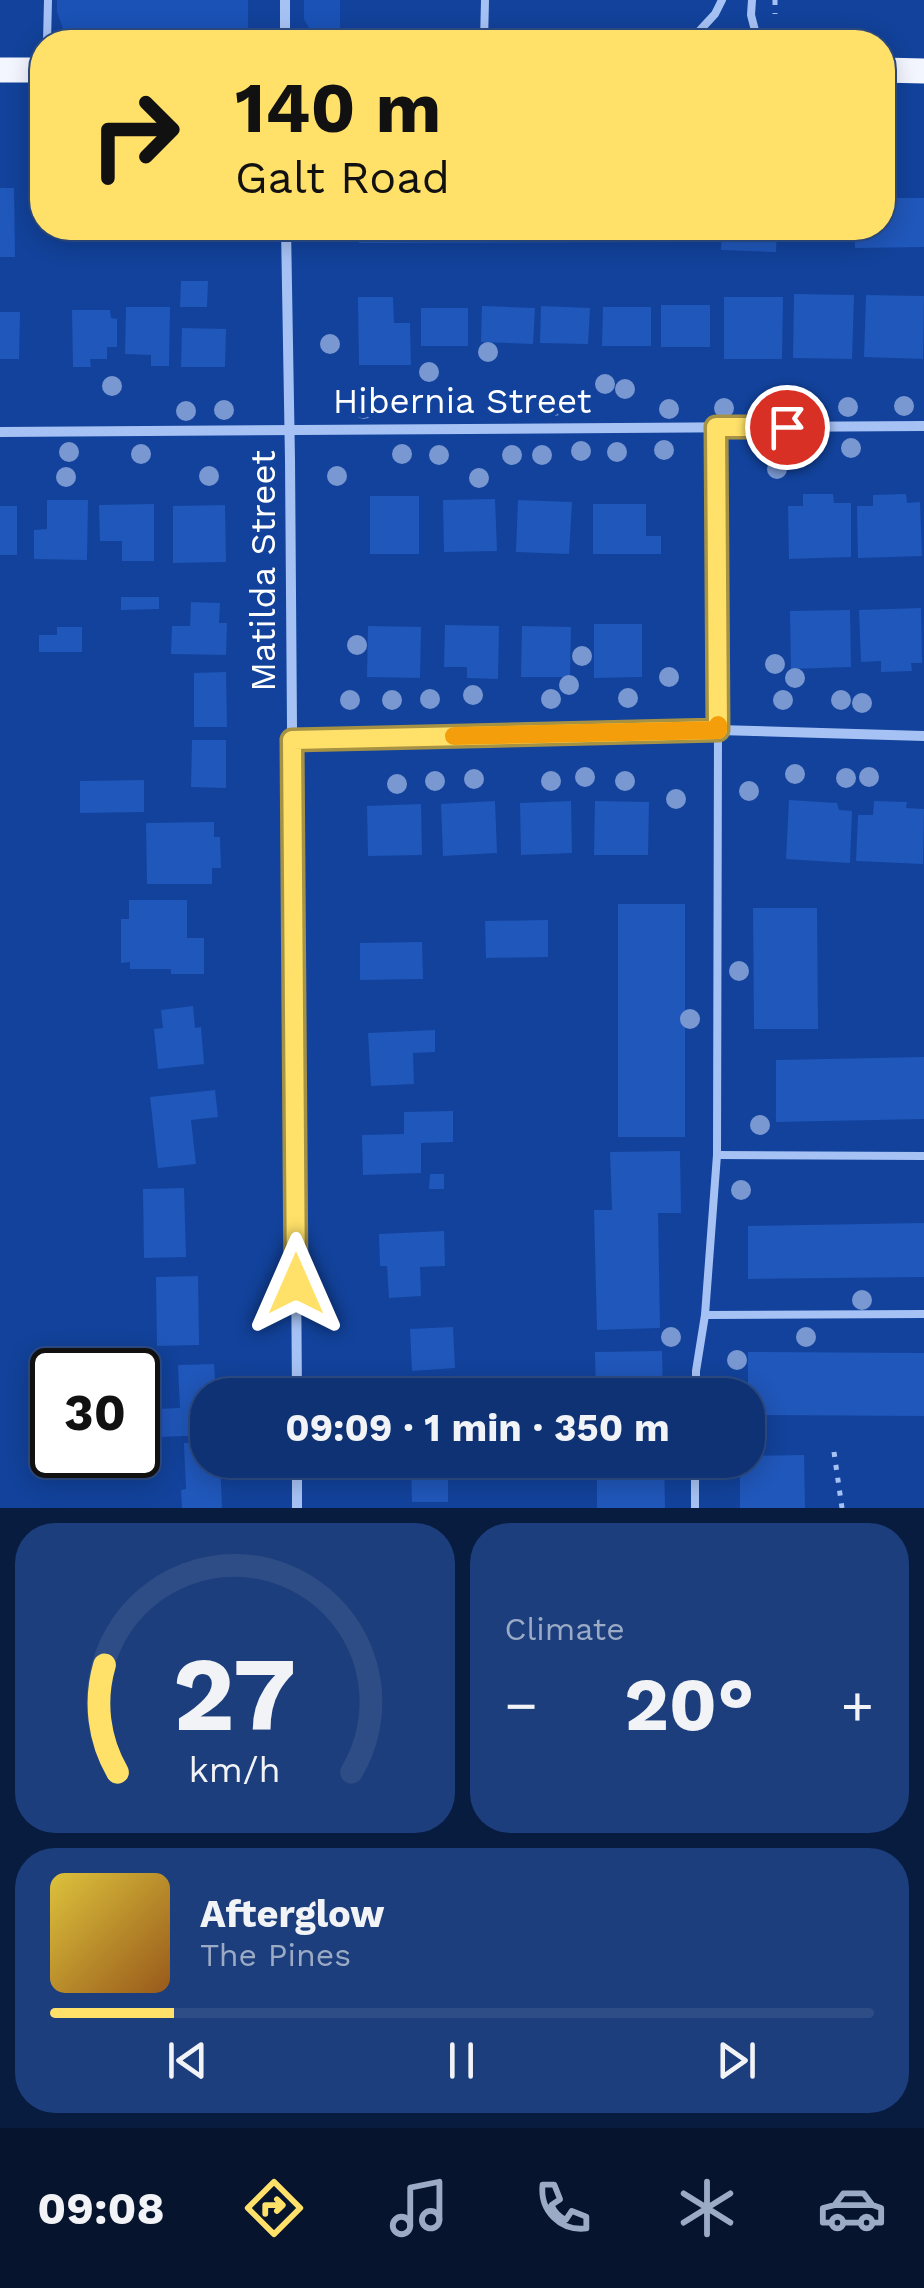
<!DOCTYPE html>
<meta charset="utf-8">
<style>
:root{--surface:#0e3274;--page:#1c3e7c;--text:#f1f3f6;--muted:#9baac5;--line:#2e4d86;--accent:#ffe169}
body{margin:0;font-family:"Work Sans",sans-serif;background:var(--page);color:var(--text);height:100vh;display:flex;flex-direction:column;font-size:38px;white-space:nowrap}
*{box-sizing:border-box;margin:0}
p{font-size:32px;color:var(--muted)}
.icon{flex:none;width:55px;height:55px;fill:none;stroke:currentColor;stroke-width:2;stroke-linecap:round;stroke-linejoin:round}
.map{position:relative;height:1508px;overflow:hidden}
.drawer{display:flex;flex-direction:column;gap:15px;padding:15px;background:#081c40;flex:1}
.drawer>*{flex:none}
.banner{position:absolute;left:30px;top:30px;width:865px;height:210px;border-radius:40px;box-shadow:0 5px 25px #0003,0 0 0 2px var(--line);background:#ffe169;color:#111;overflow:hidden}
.speed{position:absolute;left:30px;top:1348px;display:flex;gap:20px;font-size:50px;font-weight:700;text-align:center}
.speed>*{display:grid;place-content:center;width:130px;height:130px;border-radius:50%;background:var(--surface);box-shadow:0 5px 25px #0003,0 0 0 2px var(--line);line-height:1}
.speed .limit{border:5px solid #111;border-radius:15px;background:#fff;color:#111}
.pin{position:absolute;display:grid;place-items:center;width:85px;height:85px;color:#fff;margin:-42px;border:5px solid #fff;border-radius:50%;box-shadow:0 2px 10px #0007}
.me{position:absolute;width:110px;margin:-55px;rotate:0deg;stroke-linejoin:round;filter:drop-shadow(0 0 8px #0008)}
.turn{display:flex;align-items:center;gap:35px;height:210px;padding:0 40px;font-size:45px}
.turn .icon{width:130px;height:130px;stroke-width:2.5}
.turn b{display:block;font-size:70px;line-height:85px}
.big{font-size:75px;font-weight:700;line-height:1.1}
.drawer .tile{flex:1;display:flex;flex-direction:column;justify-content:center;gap:15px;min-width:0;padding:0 35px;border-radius:40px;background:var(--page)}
.drawer .dial{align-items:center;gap:0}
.dial svg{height:260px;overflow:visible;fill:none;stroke:var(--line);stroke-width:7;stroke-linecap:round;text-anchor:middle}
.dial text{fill:var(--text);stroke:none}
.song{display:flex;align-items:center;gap:30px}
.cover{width:120px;height:120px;border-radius:15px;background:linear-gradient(135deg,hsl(50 70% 55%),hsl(30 70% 35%))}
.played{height:10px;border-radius:5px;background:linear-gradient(90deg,var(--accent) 15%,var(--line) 15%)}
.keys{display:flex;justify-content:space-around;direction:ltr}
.heat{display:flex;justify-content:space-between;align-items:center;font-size:55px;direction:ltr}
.drawer .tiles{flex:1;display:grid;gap:15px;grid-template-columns:1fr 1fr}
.tile:last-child{grid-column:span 2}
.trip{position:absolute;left:190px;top:1378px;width:575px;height:100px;border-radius:40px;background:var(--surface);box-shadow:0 5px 25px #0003,0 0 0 2px var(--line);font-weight:700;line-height:100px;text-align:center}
.tabs{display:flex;height:160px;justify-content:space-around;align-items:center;background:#06142e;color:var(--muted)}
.tabs .icon{width:70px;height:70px}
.tabs .current{color:var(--accent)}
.tabs b{font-size:45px;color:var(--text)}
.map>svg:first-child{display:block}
.green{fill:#1a52b5}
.building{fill:#2057ba}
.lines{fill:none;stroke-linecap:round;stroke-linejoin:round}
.path{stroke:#a6c2f4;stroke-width:5;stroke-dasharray:5 8;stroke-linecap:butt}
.service{stroke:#a6c2f4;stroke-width:8}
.minor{stroke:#a6c2f4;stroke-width:10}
.primary{stroke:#f3f6ff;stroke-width:25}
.tree{fill:#7998d1}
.route-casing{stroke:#a69244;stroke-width:25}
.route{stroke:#ffe169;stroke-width:18}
.slow{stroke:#f59e0b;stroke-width:18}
.labels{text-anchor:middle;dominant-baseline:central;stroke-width:10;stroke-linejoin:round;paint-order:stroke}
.street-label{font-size:35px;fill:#fff;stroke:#12429b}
</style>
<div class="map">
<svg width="924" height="1508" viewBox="0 0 924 1508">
<rect width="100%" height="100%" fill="#12429b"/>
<g class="green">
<path d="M57 0H248V37L246 40 68 42 57 12Z"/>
<path d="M304 0H340V41L316 40 304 19Z"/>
</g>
<g class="building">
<path d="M0 188H14L15 257H0Z"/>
<path d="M882 198H924V247L855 248V228H882Z"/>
<path d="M359 228H689V242L359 243Z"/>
<path d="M722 228H777L776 252 721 250Z"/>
<path d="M181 281H208L207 307H180Z"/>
<path d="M794 294 854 295 852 359 793 358Z"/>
<path d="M866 295 924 296 923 359 864 357Z"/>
<path d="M358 297H393L394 323H410L411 365H359Z"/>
<path d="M724 297H783L782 359H724Z"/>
<rect x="661" y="305" width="49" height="42"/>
<path d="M482 306 535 308 533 344 481 342Z"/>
<path d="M541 306 590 308 588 344 540 343Z"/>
<path d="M126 307H170L169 366H151V355L125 354Z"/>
<path d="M603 307H651V346H602Z"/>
<rect x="421" y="308" width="47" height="38"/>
<path d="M72 310H110L111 318 117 319V347H107V359H90L91 367H73Z"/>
<path d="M0 312H20L19 359H0Z"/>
<path d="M182 328 226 329 225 367H181Z"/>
<path d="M803 494H833L834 503H851V557L789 559 788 506H803Z"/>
<path d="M906 494 907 503 920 502 922 556 858 558 857 506H873V495Z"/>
<rect x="370" y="496" width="49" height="58"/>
<path d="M495 499 497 551 444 552 443 500Z"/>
<path d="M47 500H88L87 560 34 559V530L47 529Z"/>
<path d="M518 500 572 502 569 554 516 552Z"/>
<path d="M154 504V561H122V541H100L99 505Z"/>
<path d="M593 504H646V536H661V554H593Z"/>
<path d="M225 505 226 562 173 563V506Z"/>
<rect x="0" y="506" width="17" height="49"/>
<path d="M121 597H159V609L121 610Z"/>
<path d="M191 602 220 603 219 623H227L226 655 171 654 172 626H190Z"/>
<path d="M921 608 922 663H911L912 671 881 672V661L861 662 859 610Z"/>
<path d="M850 610 851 667 791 669 790 611Z"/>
<path d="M594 624H642V677L594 678Z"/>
<path d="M445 625 499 626 498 679 467 678V667H444Z"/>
<path d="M368 626 421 627 420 678 367 677Z"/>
<path d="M522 626 571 627 570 677H521Z"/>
<path d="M57 627H82V652H39V635H57Z"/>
<path d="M226 672 227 727H194V673Z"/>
<path d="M192 740H226V788L191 787Z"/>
<path d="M144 780V812L80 813V781Z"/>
<path d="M789 800 837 803 839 810 852 811 850 863 786 859Z"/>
<path d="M495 801 497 853 443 856 441 804Z"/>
<path d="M571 801 572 853 521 855 520 803Z"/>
<path d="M595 801 649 802 648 855H594Z"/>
<path d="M874 801 907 802 906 808 924 809 923 864 856 861 858 815H873Z"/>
<path d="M421 804 422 855 368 856 367 806Z"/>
<path d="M214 822V837H220L221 868H212V884H147L146 823Z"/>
<path d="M129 900H187V938H204V974H171V969H130V962L121 963V919H129Z"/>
<rect x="618" y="904" width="67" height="233"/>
<path d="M753 908H817L818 1029H754Z"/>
<path d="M548 920V957L486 958 485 921Z"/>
<path d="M422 942 423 979 360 980V943Z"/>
<path d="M193 1006 195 1028 201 1027 204 1064 158 1069 154 1029 163 1028 161 1010Z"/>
<path d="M435 1030V1052L413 1053 414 1084 371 1086 368 1033Z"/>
<path d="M924 1057V1119L776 1122V1060Z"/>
<path d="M215 1090 218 1117 191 1120 196 1164 158 1168 150 1097Z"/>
<path d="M453 1111V1142L421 1143V1173L363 1175 362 1135 404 1134V1112Z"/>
<path d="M680 1151 681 1213H658L660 1328 597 1330 594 1210H612L610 1152Z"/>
<path d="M430 1174H444V1189H429Z"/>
<path d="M184 1188 186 1257 144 1258 143 1189Z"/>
<path d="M924 1223V1277L748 1279V1226Z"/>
<path d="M444 1231 445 1266 420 1267 421 1296 389 1298 387 1266H380L379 1234Z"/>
<path d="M198 1276 199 1345 157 1346 156 1277Z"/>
<path d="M453 1327 455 1368 412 1371 410 1329Z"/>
<path d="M662 1351 663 1395H596L595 1352Z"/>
<path d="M748 1352 924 1353V1416L748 1415Z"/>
<path d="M214 1364 216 1395H208V1435L159 1437 158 1409 180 1408 178 1365Z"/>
<path d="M208 1442V1460H220L222 1508H182L181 1490 186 1489 184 1443Z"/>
<path d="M804 1455 805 1508H740V1460H748V1456Z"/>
<path d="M411 1460H460V1469H448V1502H412Z"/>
<path d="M597 1460H664L665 1508H597Z"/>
</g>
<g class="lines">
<g class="path">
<path d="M775 0V14"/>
<path d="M834 1452 842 1508"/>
</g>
<g class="service">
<path d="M752 0 751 15 758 42"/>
<path d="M47 42 48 0"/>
<path d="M484 42 485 0"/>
<path d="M689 42 715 14 722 0"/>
<path d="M717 1155 924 1156"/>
<path d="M705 1315 924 1314"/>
<path d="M696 1395V1371L705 1315 717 1155 718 730"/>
<path d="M695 1460V1508"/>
</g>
<g class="minor">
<path d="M285 0V42"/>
<path d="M286 228 290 460 297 1395"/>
<path d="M716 427 718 730"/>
<path d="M0 432 924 426"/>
<path d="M291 740 718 730 924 736"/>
<path d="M297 1460V1508"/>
</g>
<g class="primary">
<path d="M0 70H42"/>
<path d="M882 70 924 71"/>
</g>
</g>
<g class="tree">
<circle cx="330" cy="344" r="10"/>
<circle cx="488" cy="352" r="10"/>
<circle cx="429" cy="372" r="10"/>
<circle cx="605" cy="384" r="10"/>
<circle cx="112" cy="386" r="10"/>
<circle cx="625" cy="389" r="10"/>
<circle cx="555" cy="406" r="10"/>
<circle cx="784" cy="406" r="10"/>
<circle cx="904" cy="406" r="10"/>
<circle cx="848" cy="407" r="10"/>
<circle cx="724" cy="408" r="10"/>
<circle cx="364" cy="409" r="10"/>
<circle cx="669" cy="409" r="10"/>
<circle cx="224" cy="410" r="10"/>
<circle cx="186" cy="411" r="10"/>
<circle cx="851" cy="448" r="10"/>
<circle cx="664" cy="450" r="10"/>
<circle cx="581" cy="451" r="10"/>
<circle cx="69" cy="452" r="10"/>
<circle cx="617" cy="452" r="10"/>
<circle cx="141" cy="454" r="10"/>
<circle cx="402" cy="454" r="10"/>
<circle cx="439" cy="455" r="10"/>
<circle cx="512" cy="455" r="10"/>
<circle cx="542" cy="455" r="10"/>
<circle cx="777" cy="469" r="10"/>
<circle cx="209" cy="476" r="10"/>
<circle cx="337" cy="476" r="10"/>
<circle cx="66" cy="477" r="10"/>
<circle cx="479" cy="478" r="10"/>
<circle cx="357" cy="645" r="10"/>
<circle cx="582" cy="656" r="10"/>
<circle cx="775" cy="664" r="10"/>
<circle cx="669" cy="677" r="10"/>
<circle cx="795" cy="678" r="10"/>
<circle cx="569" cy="685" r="10"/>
<circle cx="473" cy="695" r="10"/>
<circle cx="628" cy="698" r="10"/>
<circle cx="430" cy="699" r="10"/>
<circle cx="551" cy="699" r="10"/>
<circle cx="350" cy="700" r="10"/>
<circle cx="392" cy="700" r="10"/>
<circle cx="783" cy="700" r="10"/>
<circle cx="841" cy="700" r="10"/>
<circle cx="862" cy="703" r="10"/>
<circle cx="795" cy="774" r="10"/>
<circle cx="585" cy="777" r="10"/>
<circle cx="869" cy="777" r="10"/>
<circle cx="846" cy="778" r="10"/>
<circle cx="474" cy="779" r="10"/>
<circle cx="435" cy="781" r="10"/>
<circle cx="551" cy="781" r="10"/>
<circle cx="625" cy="781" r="10"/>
<circle cx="397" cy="784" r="10"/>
<circle cx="749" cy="791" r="10"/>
<circle cx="676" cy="799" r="10"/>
<circle cx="739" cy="971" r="10"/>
<circle cx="690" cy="1019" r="10"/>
<circle cx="760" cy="1125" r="10"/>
<circle cx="741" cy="1190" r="10"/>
<circle cx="862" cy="1300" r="10"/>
<circle cx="671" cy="1337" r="10"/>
<circle cx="806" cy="1337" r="10"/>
<circle cx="737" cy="1360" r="10"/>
</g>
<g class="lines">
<defs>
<path id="route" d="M296 1284 292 740 718 730 716 427H787"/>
</defs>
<use href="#route" class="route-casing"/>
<use href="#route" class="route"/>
<path class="slow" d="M454 736 718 730V725"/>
</g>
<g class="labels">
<g class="street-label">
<text x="462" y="401">Hibernia Street</text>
<text transform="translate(263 571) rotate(-90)">Matilda Street</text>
</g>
</g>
</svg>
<div class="speed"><div class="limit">30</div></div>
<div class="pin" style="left:787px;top:427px;background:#d93025"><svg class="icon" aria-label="arrive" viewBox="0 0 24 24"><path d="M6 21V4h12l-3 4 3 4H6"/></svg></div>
<svg class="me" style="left:296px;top:1284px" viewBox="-20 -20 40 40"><path d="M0-17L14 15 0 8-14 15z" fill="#ffe169" stroke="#fff" stroke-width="4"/></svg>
<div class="trip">09:09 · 1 min · 350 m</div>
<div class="banner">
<div class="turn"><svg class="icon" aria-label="right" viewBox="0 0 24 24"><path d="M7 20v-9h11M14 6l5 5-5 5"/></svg><div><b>140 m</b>Galt Road</div></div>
</div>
</div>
<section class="drawer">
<div class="tiles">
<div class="tile dial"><svg viewBox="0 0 100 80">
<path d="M14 69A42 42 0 1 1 86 69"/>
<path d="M14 69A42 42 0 0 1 10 36" stroke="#ffe169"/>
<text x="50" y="56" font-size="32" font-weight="700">27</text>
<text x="50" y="72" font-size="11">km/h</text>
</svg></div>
<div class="tile"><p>Climate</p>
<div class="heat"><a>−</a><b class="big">20°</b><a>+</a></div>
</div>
<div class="tile">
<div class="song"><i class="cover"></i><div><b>Afterglow</b><p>The Pines</p></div></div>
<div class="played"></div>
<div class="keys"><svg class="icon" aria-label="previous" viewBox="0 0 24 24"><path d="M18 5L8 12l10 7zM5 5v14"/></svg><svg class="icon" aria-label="pause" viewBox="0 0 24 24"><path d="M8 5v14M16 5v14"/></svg><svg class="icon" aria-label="next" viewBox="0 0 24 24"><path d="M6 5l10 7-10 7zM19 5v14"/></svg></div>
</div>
</div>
</section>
<nav class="tabs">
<b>09:08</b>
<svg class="icon current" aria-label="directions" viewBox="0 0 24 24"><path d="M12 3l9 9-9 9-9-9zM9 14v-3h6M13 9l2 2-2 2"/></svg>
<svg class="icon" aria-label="music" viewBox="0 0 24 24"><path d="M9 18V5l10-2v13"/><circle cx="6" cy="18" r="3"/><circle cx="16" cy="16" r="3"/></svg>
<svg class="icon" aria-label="phone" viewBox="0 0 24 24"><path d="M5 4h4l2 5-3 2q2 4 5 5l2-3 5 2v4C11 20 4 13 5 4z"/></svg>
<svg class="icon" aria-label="climate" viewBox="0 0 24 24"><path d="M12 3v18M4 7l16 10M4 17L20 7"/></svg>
<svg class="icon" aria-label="car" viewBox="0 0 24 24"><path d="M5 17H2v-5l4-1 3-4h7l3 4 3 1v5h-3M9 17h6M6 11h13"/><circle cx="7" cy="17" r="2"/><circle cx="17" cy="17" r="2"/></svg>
</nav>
